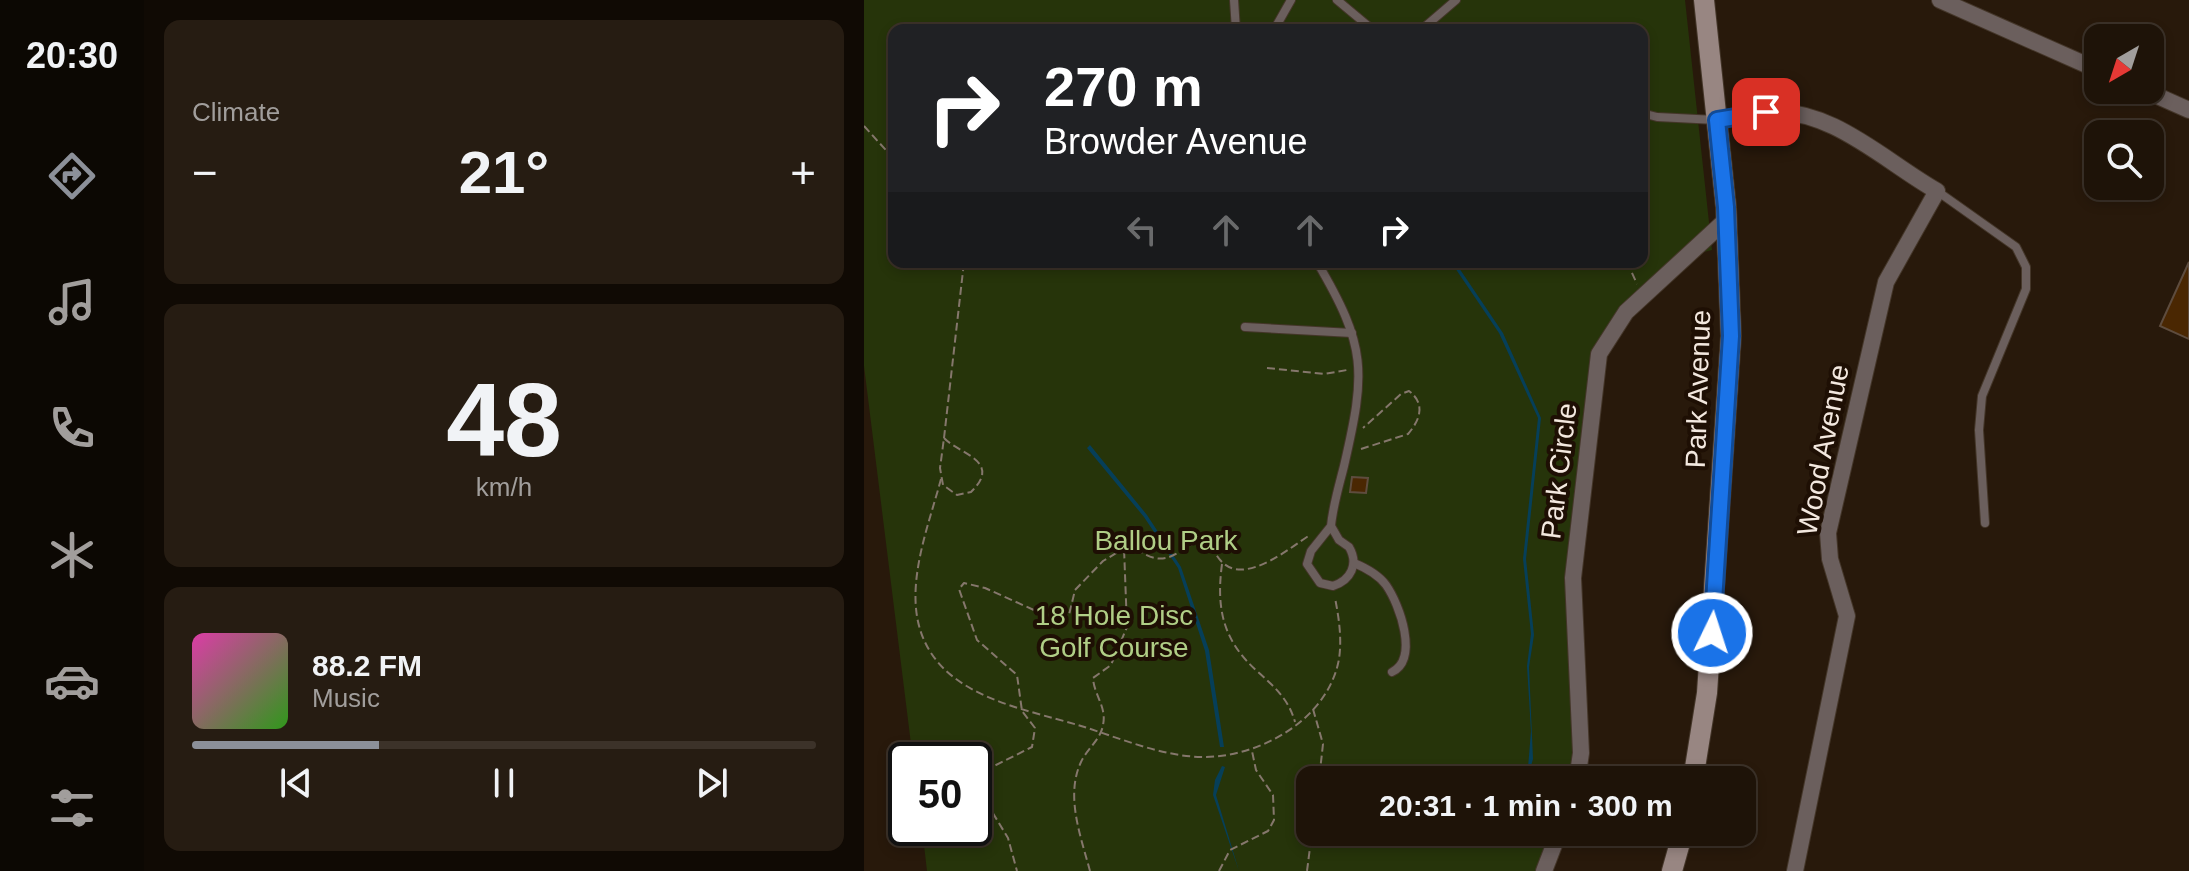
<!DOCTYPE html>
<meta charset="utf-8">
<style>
:root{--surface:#1e1308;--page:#261c12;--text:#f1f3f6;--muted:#a19e9c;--line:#3c3229;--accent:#8c9099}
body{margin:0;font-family:Helvetica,sans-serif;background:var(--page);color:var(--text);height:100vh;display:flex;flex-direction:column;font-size:30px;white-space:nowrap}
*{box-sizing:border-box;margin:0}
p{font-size:26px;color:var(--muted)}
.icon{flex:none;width:44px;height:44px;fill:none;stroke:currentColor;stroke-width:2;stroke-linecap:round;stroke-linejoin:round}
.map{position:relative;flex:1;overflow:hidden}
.panel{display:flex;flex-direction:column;gap:20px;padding:20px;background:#100a04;width:720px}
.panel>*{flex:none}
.hud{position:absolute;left:24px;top:24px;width:760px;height:244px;border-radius:16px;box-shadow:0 4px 12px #0003,0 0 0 2px var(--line);background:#202124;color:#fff;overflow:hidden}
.needle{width:52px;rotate:219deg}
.fabs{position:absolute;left:1220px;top:24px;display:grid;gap:16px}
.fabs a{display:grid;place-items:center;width:80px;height:80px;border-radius:16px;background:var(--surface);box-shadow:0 4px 12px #0003,0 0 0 2px var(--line);font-size:40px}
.speed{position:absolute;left:24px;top:742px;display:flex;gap:16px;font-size:40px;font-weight:700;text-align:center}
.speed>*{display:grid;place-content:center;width:104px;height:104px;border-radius:50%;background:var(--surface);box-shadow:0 4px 12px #0003,0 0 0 2px var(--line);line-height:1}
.speed .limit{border:4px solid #111;border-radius:12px;background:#fff;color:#111}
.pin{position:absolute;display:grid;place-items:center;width:68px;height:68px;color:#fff;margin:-34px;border-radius:16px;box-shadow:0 4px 12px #0006}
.me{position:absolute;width:88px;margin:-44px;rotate:4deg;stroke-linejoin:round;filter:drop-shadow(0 0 6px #0008)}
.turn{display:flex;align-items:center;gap:28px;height:168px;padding:0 24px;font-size:36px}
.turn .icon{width:104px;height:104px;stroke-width:2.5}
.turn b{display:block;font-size:56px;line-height:68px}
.lanes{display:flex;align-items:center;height:76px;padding:0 24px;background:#0003;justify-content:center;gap:40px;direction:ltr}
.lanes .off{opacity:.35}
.big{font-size:60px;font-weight:700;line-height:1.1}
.panel .widget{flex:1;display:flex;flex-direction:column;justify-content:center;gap:12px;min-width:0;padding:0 28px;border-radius:16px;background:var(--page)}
.panel .dial{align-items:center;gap:0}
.dial b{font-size:104px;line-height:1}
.song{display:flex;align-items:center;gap:24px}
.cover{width:96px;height:96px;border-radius:12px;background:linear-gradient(135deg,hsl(320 70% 55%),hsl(110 70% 35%))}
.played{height:8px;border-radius:4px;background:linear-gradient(90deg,var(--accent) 30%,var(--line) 30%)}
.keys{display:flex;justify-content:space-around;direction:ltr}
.heat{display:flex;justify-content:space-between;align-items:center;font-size:44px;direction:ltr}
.trip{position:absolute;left:432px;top:766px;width:460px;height:80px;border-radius:16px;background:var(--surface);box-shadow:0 4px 12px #0003,0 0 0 2px var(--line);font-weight:700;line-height:80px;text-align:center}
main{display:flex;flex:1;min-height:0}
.tabs{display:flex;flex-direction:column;width:144px;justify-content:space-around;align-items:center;background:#0c0803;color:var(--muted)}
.tabs .icon{width:56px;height:56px}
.tabs .current{color:var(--accent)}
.tabs b{font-size:36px;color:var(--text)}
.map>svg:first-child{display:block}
.green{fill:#26340a;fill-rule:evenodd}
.water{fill:#063f59}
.building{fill:#4a2702;stroke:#5e4c3e;stroke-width:2}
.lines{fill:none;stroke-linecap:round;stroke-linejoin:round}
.lane-casing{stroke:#443629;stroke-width:10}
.street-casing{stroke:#443629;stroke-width:18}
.secondary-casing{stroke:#443629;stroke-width:22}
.path{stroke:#85776c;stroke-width:2;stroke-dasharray:8 4;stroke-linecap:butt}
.lane{stroke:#6b5f5d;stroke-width:8}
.street{stroke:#6b5f5d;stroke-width:16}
.secondary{stroke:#988682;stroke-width:20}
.route-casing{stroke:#114b97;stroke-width:20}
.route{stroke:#1a73e8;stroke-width:14}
.labels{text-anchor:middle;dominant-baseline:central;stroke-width:8;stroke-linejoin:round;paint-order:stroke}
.street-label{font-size:28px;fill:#f3e8df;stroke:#1e0f04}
.park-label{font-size:28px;fill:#b0ce86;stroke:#1e0f04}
</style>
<main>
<nav class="tabs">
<b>20:30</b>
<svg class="icon current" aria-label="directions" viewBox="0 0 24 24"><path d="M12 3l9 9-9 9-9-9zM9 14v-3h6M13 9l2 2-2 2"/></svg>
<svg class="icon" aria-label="music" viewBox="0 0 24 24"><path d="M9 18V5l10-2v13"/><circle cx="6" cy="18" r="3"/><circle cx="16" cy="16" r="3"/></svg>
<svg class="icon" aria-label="phone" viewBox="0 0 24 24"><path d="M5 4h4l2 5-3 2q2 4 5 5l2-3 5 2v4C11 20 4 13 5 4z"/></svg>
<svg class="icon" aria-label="climate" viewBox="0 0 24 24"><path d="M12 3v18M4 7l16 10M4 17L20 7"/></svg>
<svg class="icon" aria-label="car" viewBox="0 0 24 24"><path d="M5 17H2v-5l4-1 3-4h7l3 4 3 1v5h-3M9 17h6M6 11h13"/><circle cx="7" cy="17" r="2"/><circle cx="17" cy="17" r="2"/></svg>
<svg class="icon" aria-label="filters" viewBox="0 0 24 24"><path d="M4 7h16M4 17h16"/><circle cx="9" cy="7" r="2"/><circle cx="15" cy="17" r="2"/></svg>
</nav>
<section class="panel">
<div class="widget"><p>Climate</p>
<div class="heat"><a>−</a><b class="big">21°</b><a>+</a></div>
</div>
<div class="widget dial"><b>48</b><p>km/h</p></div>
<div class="widget">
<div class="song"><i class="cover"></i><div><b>88.2 FM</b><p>Music</p></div></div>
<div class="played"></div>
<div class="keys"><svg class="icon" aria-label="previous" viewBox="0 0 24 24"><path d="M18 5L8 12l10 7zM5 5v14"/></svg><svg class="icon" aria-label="pause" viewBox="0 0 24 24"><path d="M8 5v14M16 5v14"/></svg><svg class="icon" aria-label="next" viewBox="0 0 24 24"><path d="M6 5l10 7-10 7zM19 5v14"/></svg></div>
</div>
</section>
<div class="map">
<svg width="1325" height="871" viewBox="0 0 1325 871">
<rect width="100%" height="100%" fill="#28190b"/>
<path class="green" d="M0 0H821L848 250 832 254 756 329 745 345 738 378 716 576 720 780H446V832H704L689 871H63L58 828H110V760H49L0 366ZM30 30H778V262H30Z"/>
<g class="water">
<path d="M587 262H591L639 333 677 418 662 559 670 635 665 667 669 759 663 780 667 731 663 666 667 634 659 559 674 418 635 333Z"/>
<path d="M226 445 283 515 317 567 345 650 360 747H356L341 651 314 568 280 517 223 448Z"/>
<path d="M358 766 361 767 352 795 375 871 349 795 351 780Z"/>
</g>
<g class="building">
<path d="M1325 262V339L1296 326Z"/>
<path d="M488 477 504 478 502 493 486 492Z"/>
</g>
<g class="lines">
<defs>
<g id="lane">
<path d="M370 0 372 30"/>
<path d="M473 0 509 30"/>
<path d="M560 28 601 30"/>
<path d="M410 30 427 0"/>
<path d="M557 30 592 0"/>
<path d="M778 113 793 117 852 120"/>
<path d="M1073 191 1152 247 1162 267V289L1118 396 1115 430 1121 523"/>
<path d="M453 262C503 347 502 371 480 466 475 486 469 505 467 526L475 540 485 547C495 564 487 580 469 586L456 583 443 564 447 551 467 526"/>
<path d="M381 327 488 333"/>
<path d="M490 563C502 568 514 574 522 585 536 605 555 659 528 672"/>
</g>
<g id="street">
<path d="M1076 0 1234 70"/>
<path d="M1280 90 1325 110"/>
<path d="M853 120C869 117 885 113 902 112 967 107 1020 161 1073 191L1022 282 964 533 966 559 983 616 931 871"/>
<path d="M713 780 717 753 709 578 735 354 762 312 862 220"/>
<path d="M680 871 695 832"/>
</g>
<g id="secondary">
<path d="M829 780 843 693 867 336 862 207 840 0"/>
<path d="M808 871 819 832"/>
</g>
</defs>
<use href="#lane" class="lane-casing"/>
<use href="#street" class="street-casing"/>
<use href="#secondary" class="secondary-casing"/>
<g class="path">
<path d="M264 30H299"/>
<path d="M0 126 30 159"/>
<path d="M763 262 773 284"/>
<path d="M403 368 460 374 483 370"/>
<path d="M80 438 100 262"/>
<path d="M80 438C95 454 139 461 107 492L93 495 79 485 76 468Z"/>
<path d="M497 449 544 434C556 420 562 404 545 391L537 394 499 428"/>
<path d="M77 479C64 528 38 591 60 640 85 697 160 709 214 725 253 737 296 756 337 757 395 758 464 720 475 659 478 639 475 618 471 598"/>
<path d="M358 564C352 609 359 641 394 672 411 687 425 700 431 722"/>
<path d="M449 709 459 744 455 780"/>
<path d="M110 776 168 747 171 728 158 711 153 675 113 640 95 589 100 583 121 588 192 620 205 615 211 590 239 561 259 549"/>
<path d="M110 782 144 838 153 871"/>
<path d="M226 871C217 837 201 796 217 762 223 749 237 739 239 725 243 707 230 695 229 678L247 665 263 627 260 548 267 545C299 570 307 556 337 539 350 545 349 553 358 562 382 586 428 546 446 535"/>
<path d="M355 871 366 850 404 831 410 820 409 795 392 770 388 751"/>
<path d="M443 871 448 832"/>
</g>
<use href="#lane" class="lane"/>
<use href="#street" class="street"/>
<use href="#secondary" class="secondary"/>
</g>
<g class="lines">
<defs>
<path id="route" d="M848 633 867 336 862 207 853 120 902 112"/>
</defs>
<use href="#route" class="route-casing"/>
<use href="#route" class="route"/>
</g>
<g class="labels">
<g class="street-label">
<text transform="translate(834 389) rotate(-88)">Park Avenue</text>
<text transform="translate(959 450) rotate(-79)">Wood Avenue</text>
<text transform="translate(695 471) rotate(-83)">Park Circle</text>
</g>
<g class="park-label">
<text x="302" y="540">Ballou Park</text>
<text x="250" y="615">18 Hole Disc<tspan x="250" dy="32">Golf Course</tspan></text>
</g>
</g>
</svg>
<div class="fabs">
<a><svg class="needle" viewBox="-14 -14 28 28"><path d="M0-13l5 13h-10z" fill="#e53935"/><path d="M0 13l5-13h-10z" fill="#a19e9c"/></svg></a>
<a><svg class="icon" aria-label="search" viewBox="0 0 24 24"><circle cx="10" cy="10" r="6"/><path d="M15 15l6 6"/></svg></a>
</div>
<div class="speed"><div class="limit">50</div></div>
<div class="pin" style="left:902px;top:112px;background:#d93025"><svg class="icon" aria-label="arrive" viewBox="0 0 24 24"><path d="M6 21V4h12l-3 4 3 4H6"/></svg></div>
<svg class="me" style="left:848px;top:633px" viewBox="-20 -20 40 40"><circle r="17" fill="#1a73e8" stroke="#fff" stroke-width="3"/><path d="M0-11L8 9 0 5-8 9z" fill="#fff"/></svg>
<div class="trip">20:31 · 1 min · 300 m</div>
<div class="hud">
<div class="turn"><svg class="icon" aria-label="right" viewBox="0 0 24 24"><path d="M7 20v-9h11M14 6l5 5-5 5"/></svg><div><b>270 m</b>Browder Avenue</div></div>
<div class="lanes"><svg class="icon off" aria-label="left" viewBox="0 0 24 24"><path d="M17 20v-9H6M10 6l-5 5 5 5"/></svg><svg class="icon off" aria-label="ahead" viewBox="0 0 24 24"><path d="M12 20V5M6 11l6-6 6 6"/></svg><svg class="icon off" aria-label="ahead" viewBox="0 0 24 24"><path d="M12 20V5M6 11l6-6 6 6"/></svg><svg class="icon" aria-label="right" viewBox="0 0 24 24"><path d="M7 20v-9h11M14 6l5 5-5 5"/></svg></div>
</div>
</div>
</main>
